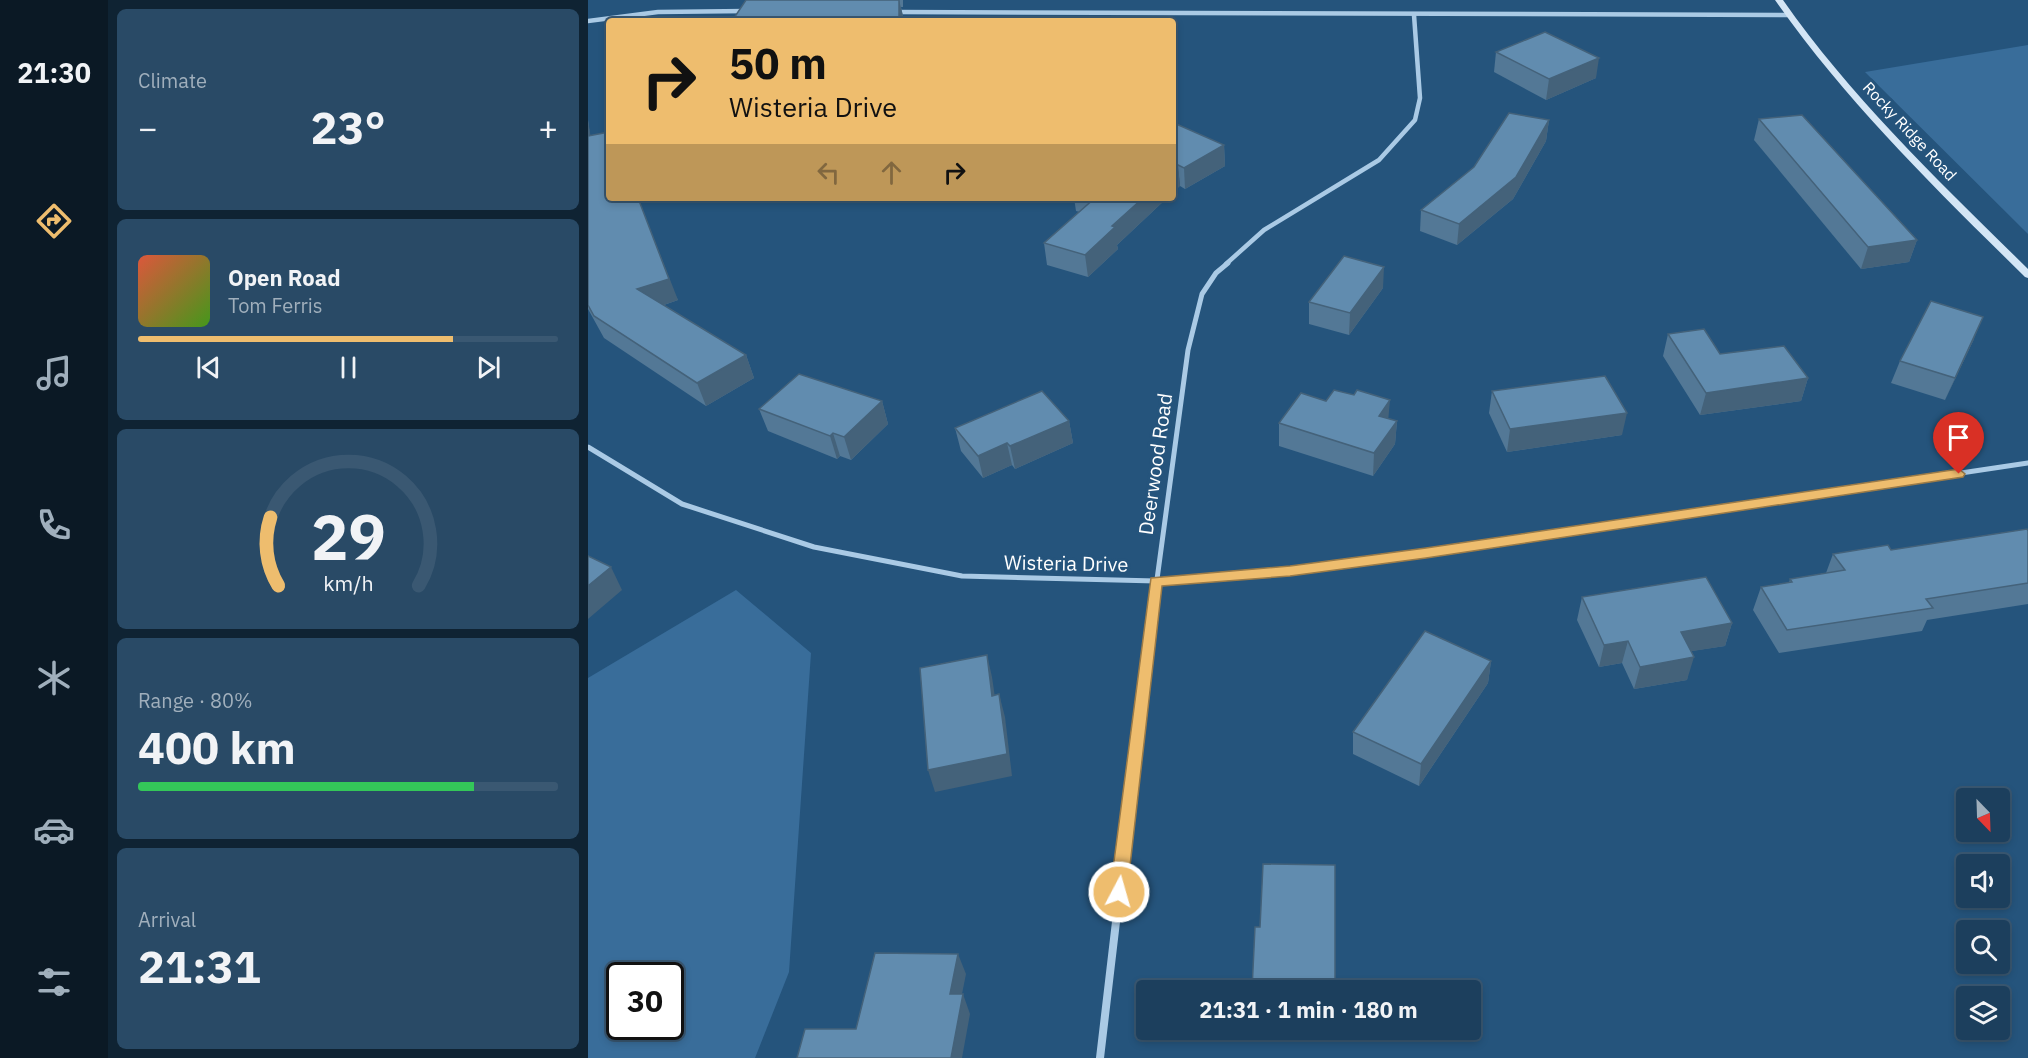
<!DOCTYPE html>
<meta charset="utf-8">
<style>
:root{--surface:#1c3f5d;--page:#294a66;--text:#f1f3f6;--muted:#a0afbc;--line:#3a5872;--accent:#eebd6e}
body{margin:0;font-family:"IBM Plex Sans",sans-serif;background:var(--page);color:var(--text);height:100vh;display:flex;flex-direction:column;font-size:22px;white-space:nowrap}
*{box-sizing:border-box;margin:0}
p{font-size:20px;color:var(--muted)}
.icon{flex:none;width:33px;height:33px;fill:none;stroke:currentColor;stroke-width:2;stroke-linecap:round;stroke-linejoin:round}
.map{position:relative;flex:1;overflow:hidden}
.side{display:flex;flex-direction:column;gap:9px;padding:9px;background:#0f2333;width:480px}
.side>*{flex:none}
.guide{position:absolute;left:18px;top:18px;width:570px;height:183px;border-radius:6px;box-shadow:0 3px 9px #0003,0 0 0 2px var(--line);background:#eebd6e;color:#111;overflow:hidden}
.needle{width:39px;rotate:157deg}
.tools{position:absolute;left:1368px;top:788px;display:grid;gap:12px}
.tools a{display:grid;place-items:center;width:54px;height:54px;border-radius:6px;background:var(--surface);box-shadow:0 3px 9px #0003,0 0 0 2px var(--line);font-size:30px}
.speed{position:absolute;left:18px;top:962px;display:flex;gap:12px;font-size:30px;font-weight:700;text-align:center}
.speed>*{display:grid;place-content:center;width:78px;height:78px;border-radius:50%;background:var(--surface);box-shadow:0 3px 9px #0003,0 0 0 2px var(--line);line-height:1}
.speed .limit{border:3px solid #111;border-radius:9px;background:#fff;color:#111}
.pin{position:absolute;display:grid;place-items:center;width:51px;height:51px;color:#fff;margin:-62px -26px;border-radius:50% 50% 50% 0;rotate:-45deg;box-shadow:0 0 6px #0007}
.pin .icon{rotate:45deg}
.me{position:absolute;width:66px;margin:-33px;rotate:6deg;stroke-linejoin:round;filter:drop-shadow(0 0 4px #0008)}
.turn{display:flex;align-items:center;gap:21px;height:126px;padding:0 24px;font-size:27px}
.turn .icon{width:78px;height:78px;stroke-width:2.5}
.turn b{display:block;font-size:42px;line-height:51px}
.lanes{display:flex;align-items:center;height:57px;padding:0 24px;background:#0003;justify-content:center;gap:30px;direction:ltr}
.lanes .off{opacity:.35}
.big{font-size:45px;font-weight:700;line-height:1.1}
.side .tile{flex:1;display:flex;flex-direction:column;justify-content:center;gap:9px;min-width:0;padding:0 21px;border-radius:9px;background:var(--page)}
.side .dial{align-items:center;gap:0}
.dial svg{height:156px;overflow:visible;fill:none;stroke:var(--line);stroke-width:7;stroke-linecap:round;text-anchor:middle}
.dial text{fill:var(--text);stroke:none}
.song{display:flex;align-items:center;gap:18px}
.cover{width:72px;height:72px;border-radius:9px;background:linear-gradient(135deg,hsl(10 70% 55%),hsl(100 70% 35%))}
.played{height:6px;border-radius:3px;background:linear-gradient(90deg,var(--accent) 75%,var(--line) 75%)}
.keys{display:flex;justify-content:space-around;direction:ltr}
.heat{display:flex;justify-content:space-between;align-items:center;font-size:33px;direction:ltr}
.charge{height:9px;border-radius:4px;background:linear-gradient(90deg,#34c759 80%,var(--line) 0)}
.trip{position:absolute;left:548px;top:980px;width:345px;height:60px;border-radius:6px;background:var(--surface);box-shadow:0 3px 9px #0003,0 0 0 2px var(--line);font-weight:700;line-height:60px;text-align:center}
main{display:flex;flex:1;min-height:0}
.dock{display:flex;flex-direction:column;width:108px;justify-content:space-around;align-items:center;background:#0b1925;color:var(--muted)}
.dock .icon{width:42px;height:42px}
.dock .on{color:var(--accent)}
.dock b{font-size:27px;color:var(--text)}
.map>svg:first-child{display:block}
.green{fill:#396d9a;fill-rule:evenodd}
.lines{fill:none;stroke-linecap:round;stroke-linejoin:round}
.minor-far2{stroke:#aacae5;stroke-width:4.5}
.minor-far1{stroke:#aacae5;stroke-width:5}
.minor{stroke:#aacae5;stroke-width:8}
.secondary{fill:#d3e5f5;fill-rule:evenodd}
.wall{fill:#537896}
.shaded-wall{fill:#44627a}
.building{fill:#618caf;stroke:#44627a;stroke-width:1.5}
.route{fill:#eebd6e;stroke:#9b7b48;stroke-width:1.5}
.labels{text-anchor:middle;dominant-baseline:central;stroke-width:6;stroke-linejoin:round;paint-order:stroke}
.far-street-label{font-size:16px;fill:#fff;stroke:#25547c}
.street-label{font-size:20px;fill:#fff;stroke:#25547c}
</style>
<main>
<nav class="dock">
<b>21:30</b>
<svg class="icon on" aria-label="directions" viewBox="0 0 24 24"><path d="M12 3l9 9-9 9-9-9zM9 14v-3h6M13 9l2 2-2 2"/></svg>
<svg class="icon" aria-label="music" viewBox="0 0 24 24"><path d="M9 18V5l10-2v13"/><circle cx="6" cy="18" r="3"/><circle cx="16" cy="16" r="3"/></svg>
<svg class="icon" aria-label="phone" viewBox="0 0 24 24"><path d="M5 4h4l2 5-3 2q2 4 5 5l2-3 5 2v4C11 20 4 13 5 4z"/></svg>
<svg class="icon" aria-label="climate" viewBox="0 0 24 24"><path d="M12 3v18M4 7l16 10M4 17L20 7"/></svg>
<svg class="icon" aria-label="car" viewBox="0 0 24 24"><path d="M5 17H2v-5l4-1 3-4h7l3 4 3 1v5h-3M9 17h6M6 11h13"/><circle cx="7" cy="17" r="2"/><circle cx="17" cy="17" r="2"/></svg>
<svg class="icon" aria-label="filters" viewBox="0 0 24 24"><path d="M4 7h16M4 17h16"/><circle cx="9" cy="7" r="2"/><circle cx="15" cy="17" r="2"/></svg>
</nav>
<section class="side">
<div class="tile"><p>Climate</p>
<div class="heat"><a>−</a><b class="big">23°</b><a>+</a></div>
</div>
<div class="tile">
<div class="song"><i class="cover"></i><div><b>Open Road</b><p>Tom Ferris</p></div></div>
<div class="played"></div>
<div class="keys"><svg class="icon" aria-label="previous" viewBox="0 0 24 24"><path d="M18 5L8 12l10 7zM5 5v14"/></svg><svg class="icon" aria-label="pause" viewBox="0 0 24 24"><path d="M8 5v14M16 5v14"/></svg><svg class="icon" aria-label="next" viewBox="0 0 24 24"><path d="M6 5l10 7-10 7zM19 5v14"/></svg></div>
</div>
<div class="tile dial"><svg viewBox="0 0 100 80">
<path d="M14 69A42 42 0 1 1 86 69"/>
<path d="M14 69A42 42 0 0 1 10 34" stroke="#eebd6e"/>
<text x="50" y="56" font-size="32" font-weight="700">29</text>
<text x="50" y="72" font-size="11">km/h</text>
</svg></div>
<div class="tile"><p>Range · 80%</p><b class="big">400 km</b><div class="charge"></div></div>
<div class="tile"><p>Arrival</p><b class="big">21:31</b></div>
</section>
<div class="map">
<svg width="1440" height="1058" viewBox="0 0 1440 1058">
<rect width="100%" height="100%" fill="#25547c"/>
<g class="green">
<path d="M1440 45V234L1277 72Z"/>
<path d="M148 590 223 653 201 972 167 1058H0V678ZM32 975H82V1026H32Z"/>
</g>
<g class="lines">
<g class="minor-far2">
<path d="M307 12 1200 15"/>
<path d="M0 21 70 12 159 11"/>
<path d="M638 264 676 230 791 160 827 120 832 98 826 15"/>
</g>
<g class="minor-far1">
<path d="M0 447 94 504 226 547 374 576 568 581 702 571 838 553 1440 463"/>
<path d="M565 609 600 350 614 294 628 273 640 263"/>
</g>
<path class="minor" d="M512 1058 565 607"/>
<path class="secondary" d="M1187 0H1195C1265 100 1353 183 1440 269V278L1437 277C1348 189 1259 103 1187 0Z"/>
</g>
<g class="wall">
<path d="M158 0H315V7H313L315 16Z"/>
<path d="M908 52 1008 78 958 100 906 72Z"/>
<path d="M1171 119 1329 240 1321 262 1273 269 1166 140Z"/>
<path d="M0 120 2 136 90 300 76 305 158 355 166 378 118 406 16 338 0 309Z"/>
<path d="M961 120 958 141 925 199 869 245 832 231 833 210Z"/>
<path d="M585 124 636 145 637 166 597 189 592 186Z"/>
<path d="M486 198H579L529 245 530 249 500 277 459 265 456 243 492 212 488 211Z"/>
<path d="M795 288 761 335 721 324V302Z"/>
<path d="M1080 334 1132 354 1220 378 1213 401 1112 415 1075 356Z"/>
<path d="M1386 339 1357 400 1303 383 1312 361Z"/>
<path d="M904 391 1034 435 919 452 901 413Z"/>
<path d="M294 401 300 424 263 460 252 456 249 459 180 431 171 409Z"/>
<path d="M801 419 809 421 807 444 785 476 691 446V423Z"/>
<path d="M481 421 485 443 427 469 424 465 395 478 373 451 367 428Z"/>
<path d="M1440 531V604L1339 620 1334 631 1191 653 1165 610 1173 587 1201 583 1202 579 1238 573 1245 554 1303 550Z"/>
<path d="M994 597 1144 623 1137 646 1103 651 1099 680 1046 689 1034 663 1011 667 989 620Z"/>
<path d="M903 661 900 683 831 786 765 754V732Z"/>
<path d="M663 1029H746V1041L664 1040Z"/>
</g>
<g class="shaded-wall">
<path d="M311 0 315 16V21H311Z"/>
<path d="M1011 58 1008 78 958 100 961 79Z"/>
<path d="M0 120 6 158 0 144Z"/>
<path d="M961 120 958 141 925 199 869 245 871 224Z"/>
<path d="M636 145 637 166 597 189 596 168Z"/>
<path d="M590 165 592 186 585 193V170Z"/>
<path d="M50 198 90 300 58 311 49 289Z"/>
<path d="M555 198H579L529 245 530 249 500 277 497 255 524 226Z"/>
<path d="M1329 240 1321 262 1273 269 1280 247Z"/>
<path d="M796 267 795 288 761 335 762 313Z"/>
<path d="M1395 317 1386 339 1357 400 1367 378Z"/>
<path d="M158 355 166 378 118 406 109 383Z"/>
<path d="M1220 378 1213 401 1112 415 1118 393Z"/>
<path d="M802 400 800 422 791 416Z"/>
<path d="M294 401 300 424 263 460 256 437Z"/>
<path d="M1039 413 1034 435 919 452 922 429Z"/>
<path d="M481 421 485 443 427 469 422 446Z"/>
<path d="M809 421 807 444 785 476 786 453Z"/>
<path d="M245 433 252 456 249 459 242 436Z"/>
<path d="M419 443 424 465 395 478 390 456Z"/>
<path d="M23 567 34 590 0 619V586Z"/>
<path d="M1144 623 1137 646 1086 654 1093 632Z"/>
<path d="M1040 641 1034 663 1011 667 1016 645Z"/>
<path d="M399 655 404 677 410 718 404 696Z"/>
<path d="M1106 657 1099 680 1046 689 1052 667Z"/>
<path d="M903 661 900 683 831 786 833 764Z"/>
<path d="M411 694 417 717 424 776 347 792 340 770Z"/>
<path d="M370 954 378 974 370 1014 362 994Z"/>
<path d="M375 994 382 1014 374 1058H363Z"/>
</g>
<g class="building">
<path d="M158 0H311V21H144Z"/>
<path d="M957 32 1011 58 961 79 908 52Z"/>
<path d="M921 113 961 120 928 177 871 224 833 210 886 167Z"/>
<path d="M1214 115 1329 240 1280 247 1171 119Z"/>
<path d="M586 123 636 145 596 168 590 165 585 170V124Z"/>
<path d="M21 132V198H50L81 279 49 289 158 355 109 383 6 316 0 305V136Z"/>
<path d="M507 198H555L524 226 527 227 497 255 456 243Z"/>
<path d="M756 256 796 267 762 313 721 302Z"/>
<path d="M1343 301 1395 317 1367 378 1312 361Z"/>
<path d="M1116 329 1132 354 1196 346 1220 378 1118 393 1080 334Z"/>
<path d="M211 374 294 401 256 437 245 433 242 436 171 409Z"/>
<path d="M1017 376 1039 413 922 429 904 391Z"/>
<path d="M746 390 766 395 769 390 802 400 791 416 809 421 786 453 691 423 713 393 738 401Z"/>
<path d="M454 391 481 421 422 446 419 443 390 456 367 428Z"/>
<path d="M1439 529 1440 531V583L1338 599 1345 608 1199 630 1173 587 1204 582 1202 579 1257 570 1245 554 1300 545 1303 550Z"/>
<path d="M0 556 23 567 0 586Z"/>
<path d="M1118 577 1144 623 1093 632 1106 657 1052 667 1040 641 1016 645 994 597Z"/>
<path d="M837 631 903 661 833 764 765 732Z"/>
<path d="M399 655 404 696 411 694 419 754 340 770 332 668Z"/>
<path d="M675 864 747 865V990H664L667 927H672Z"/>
<path d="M287 953 370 954 362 994H375L363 1058H209L217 1029H268Z"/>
</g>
<path class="route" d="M1371 469 1377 474 1375 477 838 558 702 576 574 586 539 892 537 898 531 900 525 898 522 892 563 578 702 566 838 548Z"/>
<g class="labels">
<g class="far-street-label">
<text transform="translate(1322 131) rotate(47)">Rocky Ridge Road</text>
</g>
<g class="street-label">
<text transform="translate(567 464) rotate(-82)">Deerwood Road</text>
<text transform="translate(478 563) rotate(1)">Wisteria Drive</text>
</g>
</g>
</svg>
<div class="tools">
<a><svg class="needle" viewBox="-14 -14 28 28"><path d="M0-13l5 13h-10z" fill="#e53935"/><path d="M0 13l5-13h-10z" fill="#a0afbc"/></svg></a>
<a><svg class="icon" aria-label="sound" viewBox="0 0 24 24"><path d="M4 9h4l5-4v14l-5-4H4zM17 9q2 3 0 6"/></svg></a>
<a><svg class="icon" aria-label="search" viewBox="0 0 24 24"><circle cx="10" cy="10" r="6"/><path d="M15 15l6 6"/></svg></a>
<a><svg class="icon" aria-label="layers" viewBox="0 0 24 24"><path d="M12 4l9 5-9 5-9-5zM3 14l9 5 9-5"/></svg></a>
</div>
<div class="speed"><div class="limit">30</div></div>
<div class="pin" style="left:1371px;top:474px;background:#d93025"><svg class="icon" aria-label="arrive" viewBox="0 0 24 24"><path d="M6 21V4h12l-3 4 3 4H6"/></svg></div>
<svg class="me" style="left:531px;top:892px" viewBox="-20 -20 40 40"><circle r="17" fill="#eebd6e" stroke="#fff" stroke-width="3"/><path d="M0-11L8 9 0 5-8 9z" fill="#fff"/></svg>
<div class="trip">21:31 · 1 min · 180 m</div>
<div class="guide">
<div class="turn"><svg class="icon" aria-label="right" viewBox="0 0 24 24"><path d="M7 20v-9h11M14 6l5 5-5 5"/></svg><div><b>50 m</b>Wisteria Drive</div></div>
<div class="lanes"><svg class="icon off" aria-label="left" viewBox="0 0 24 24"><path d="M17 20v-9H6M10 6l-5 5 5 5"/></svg><svg class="icon off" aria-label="ahead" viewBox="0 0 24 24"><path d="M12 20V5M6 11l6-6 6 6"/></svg><svg class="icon" aria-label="right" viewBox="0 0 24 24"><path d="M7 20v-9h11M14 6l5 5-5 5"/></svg></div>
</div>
</div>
</main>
